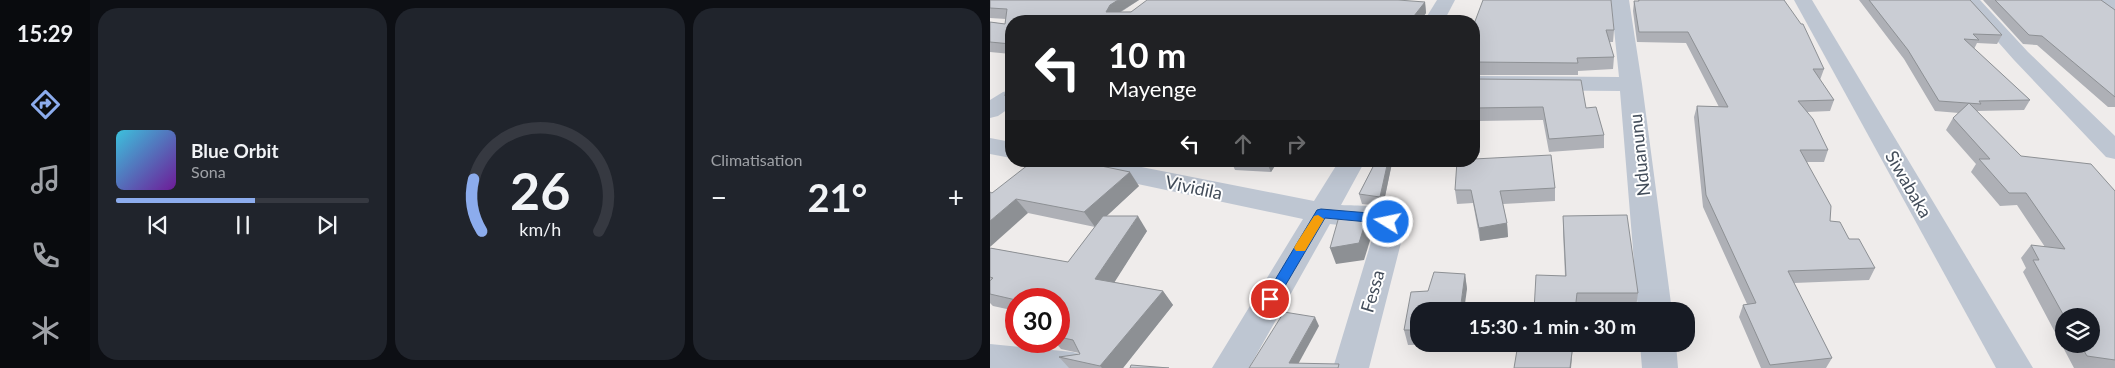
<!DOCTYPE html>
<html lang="fr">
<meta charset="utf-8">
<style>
:root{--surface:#171b24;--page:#20242c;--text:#f1f3f6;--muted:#9ea1a6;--line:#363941;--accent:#8caced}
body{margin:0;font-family:Lato,sans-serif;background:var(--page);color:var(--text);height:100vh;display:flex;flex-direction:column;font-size:19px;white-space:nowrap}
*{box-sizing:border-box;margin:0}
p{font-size:16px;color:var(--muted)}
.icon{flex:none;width:28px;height:28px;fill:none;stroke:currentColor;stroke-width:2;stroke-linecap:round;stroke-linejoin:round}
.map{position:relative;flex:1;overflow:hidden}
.drawer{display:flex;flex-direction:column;gap:8px;padding:8px;background:#0d0f14;width:900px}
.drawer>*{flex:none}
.banner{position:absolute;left:15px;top:15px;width:475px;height:152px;border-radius:20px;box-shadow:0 5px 20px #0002;background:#202124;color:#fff;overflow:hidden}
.fabs{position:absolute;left:1065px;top:308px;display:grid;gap:10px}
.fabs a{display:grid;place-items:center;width:45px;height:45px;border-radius:50%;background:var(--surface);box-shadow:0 5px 20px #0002;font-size:25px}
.speed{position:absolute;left:15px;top:288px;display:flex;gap:10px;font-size:25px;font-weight:700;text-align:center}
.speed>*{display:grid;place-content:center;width:65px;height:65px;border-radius:50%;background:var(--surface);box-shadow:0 5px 20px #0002;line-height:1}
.speed .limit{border:8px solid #d22;background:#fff;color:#111}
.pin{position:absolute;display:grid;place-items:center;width:42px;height:42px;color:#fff;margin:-21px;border:2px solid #fff;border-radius:50%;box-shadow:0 1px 5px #0007}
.me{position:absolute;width:55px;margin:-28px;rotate:280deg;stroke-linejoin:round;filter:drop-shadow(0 0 4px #0008)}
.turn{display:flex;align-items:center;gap:18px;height:105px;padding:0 20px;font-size:22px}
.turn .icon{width:65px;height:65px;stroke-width:2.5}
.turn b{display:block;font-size:35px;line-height:42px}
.lanes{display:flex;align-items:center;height:48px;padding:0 20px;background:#0003;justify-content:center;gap:25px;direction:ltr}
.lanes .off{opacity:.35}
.big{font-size:38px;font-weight:700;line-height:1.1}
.drawer .widget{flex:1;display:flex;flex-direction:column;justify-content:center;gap:8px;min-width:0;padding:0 18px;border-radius:20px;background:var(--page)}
.drawer .dial{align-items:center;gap:0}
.dial svg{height:130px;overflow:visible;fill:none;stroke:var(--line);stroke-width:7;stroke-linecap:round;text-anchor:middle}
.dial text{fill:var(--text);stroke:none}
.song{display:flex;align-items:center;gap:15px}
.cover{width:60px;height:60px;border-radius:8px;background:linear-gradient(135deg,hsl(190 70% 55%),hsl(280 70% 35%))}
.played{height:5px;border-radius:2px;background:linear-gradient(90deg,var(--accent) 55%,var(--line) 55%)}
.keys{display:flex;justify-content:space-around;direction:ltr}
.heat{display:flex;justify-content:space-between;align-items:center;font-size:28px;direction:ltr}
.drawer .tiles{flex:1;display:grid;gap:8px;grid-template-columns:repeat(3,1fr)}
.trip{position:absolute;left:420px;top:302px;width:285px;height:50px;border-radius:20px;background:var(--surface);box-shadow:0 5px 20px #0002;font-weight:700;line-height:50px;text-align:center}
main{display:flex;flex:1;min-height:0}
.tabs{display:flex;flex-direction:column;width:90px;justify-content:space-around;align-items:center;background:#090b0e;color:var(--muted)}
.tabs .icon{width:35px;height:35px}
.tabs .current{color:var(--accent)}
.tabs b{font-size:22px;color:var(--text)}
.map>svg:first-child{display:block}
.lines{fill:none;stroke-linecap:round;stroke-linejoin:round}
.minor{fill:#bec6d2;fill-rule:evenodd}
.wall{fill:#aeb0b6;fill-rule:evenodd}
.shaded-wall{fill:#8d9094}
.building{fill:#cacdd4;stroke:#8d9094}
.route{fill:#1a73e8;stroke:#114b97}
.slow{fill:#f59e0b}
.labels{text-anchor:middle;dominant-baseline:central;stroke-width:4;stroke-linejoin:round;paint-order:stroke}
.street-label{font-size:18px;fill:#434d5a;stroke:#fff}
</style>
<main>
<nav class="tabs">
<b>15:29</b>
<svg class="icon current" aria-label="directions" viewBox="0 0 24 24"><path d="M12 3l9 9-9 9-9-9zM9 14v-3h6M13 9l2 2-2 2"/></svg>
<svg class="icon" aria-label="music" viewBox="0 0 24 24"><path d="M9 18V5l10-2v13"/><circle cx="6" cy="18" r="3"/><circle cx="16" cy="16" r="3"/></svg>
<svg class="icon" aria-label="phone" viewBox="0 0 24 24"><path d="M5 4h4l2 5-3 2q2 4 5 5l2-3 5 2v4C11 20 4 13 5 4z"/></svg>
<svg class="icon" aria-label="climate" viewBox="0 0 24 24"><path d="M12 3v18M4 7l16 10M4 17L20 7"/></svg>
</nav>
<section class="drawer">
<div class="tiles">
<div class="widget">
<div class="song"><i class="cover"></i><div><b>Blue Orbit</b><p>Sona</p></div></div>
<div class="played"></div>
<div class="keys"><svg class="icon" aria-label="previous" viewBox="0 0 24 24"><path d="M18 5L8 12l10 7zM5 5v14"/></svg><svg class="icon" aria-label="pause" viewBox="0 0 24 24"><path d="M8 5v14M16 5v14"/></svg><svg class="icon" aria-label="next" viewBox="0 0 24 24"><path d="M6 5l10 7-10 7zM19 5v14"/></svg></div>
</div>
<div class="widget dial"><svg viewBox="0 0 100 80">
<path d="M14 69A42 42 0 1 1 86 69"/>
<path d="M14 69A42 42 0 0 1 9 37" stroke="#8caced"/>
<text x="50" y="56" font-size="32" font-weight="700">26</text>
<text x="50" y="72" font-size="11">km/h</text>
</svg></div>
<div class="widget"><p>Climatisation</p>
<div class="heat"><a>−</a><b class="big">21°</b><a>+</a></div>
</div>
</div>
</section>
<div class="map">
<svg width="1125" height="368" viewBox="0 0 1125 368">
<rect width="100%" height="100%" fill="#efeceb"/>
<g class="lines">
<g class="minor">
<path d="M447 0H465L454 21H434Z"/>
<path d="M621 0H639L652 84 682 311H648L630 91 484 90V76L629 77Z"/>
<path d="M804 0H822L1043 368H1006Z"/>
<path d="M971 0H990L1038 52 1125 136V159L1116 157 1024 60Z"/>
<path d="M1110 0H1125V11L1118 9Z"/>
<path d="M21 90V107L8 116 0 118V100L13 92Z"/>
<path d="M0 138 21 142V158L0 154Z"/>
<path d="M64 161H121L324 201 349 161H375L351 205C367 206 392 204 406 214 410 217 412 223 415 227L379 368H343L385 229 340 224 259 368H222L313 219 77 169 68 167Z"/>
<path d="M0 344 83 352 96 356 101 368H0Z"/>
<path d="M650 344H686L688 368H652Z"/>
</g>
</g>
<g class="wall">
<path d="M0 0H149L131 12 435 2 436 13 430 21H21V54L0 52V22L15 24 16 19 0 18Z"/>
<path d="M648 0H794L834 69 830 80 844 100 840 111 817 112 838 150 834 162H817L840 221 859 239 885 268 879 280 804 283 842 358 836 368H771L749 317 753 305 757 304 713 207 704 117 707 106 729 107 696 43 647 42 643 11 644 1H648Z"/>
<path d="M869 0H980L1012 35 1007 44 987 43 984 49 1040 100 1034 110 987 111 1031 156 1125 191V368H1084L1033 272 1036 268 1031 258 1041 245 1055 247 1027 205 1010 206 981 172 986 164 956 130 963 118 969 113 945 111 914 59ZM1074 316H1101V344H1074Z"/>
<path d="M993 0H1111L1125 10V107H1118L1047 45 1033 44Z"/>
<path d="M484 24 624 30 623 42H619L624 57 623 69 588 71V75H484Z"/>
<path d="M21 75V105L15 96Z"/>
<path d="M484 79 596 108 614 135V148L559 152 553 120 487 121 490 153 484 154Z"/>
<path d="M241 161H288L281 172 245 170Z"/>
<path d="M386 161H401L402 163 393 206 372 204 369 194Z"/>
<path d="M149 186 116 216 157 231 124 282 173 291 183 305 133 368H79L69 357 90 354 89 353 71 349 64 341H69V323L70 321H69V299H26V311L3 306 0 303V248L78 262 107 224 105 227 38 213 2 193Z"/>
<path d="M565 188V201L513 204 517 223 518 237 490 241 483 203 467 204 465 190Z"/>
<path d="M573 216 648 293 646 308 586 309V311H544L575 276 573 232Z"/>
<path d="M475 274 477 289 429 311V344H471L418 345 414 330 438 291Z"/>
</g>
<g class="shaded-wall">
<path d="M128 0H149L125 15 116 12 120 5Z"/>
<path d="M435 2 436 13 430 21H420Z"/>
<path d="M276 161H288L281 172Z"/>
<path d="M398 161H401L402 163 393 206 390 197Z"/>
<path d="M140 172 149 186 105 227 94 212Z"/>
<path d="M26 199 38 213 0 247V221Z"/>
<path d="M378 214 383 231 374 260 346 264 340 248Z"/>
<path d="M148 216 157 231 117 294 105 279Z"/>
<path d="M517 223 518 237 490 241 489 228Z"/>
<path d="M475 274 477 289 474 311H470Z"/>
<path d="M173 291 183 305 133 368H112L110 366Z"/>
<path d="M325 317 329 326 306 368 299 363Z"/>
<path d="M583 344 581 368H580Z"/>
</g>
<g class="building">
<path d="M0 0H128L120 5 116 12H141L157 0H408L435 2 420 21H366L351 19 349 21H21V44L0 42V22L15 24 17 9 0 8Z"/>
<path d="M493 0H621L624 30H616L624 57 587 58 588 63 484 62V24Z"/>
<path d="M649 0H794L811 24H813L834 69H823L844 100 808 101 823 119 838 150H810L841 206 840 221 850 222 859 239H869L885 268 798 271 842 358 780 365 753 305 766 303 716 195 707 106 738 107 698 32H649L644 1H649Z"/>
<path d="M879 0H980L1012 35 983 34 989 40 974 39 1040 100 989 101 991 104 949 101 918 50Z"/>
<path d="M1005 0H1111L1125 10V97L1052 36 1039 35Z"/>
<path d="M18 75H21V97L15 96Z"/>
<path d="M484 79 591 80 596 108 606 107 614 135 559 139 553 107 485 108 488 140 484 141Z"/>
<path d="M979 103 1031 156 1101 164 1125 191V360L1097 356 1090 344H1101V316H1074L1043 260H1049L1041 245 1075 249 1036 193H1019L989 159H1000L963 118Z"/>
<path d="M561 155 565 188 510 191 517 223 489 228 481 190H465L467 161H484V159Z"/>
<path d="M43 161H87L140 172 94 212 26 199 0 221V192L2 193Z"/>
<path d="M386 161H398L390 197 369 194Z"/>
<path d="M350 213 378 214 369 243 340 248Z"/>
<path d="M637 215 648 293H587L585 311H544L546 275 576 276 573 216Z"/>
<path d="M113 216H148L105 279 173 291 110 366 69 357 90 354 83 340 69 337V323L79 312 69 309V299H26V300L0 294V281L3 278 0 277V248L78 262Z"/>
<path d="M444 272 475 274 470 311H429V330H414L421 292 438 291Z"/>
<path d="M294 312 325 317 299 363 349 364 348 368H259Z"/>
<path d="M528 344H583L580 368H524Z"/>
<path d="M141 365 179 368H140Z"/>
</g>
<path class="route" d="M331 209 391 214 402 218 404 222 398 226 389 223 335 218 285 303 280 305 276 303 274 299 276 295 327 210Z"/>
<path class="slow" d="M328 215 334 219 315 251H306L304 248 306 244 324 216Z"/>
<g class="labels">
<g class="street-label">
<text transform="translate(649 155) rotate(-96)">Nduanunu</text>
<text transform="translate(919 184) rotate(60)">Siwabaka</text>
<text transform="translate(204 187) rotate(12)">Vividila</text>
<text transform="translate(382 291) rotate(-74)">Fessa</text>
</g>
</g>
</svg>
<div class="fabs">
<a><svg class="icon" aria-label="layers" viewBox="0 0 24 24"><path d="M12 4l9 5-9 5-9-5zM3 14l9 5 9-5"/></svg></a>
</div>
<div class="speed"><div class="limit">30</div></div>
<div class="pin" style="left:280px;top:299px;background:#d93025"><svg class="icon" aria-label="arrive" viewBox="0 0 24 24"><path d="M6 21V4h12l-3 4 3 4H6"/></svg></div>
<svg class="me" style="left:398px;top:222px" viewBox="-20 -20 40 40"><circle r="17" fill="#1a73e8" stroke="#fff" stroke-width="3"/><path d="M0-11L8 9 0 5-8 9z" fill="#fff"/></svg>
<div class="trip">15:30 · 1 min · 30 m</div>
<div class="banner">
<div class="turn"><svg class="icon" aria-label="left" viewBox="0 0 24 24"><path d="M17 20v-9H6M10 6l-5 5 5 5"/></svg><div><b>10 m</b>Mayenge</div></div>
<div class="lanes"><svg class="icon" aria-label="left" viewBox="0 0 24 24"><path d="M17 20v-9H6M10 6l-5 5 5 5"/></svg><svg class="icon off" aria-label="ahead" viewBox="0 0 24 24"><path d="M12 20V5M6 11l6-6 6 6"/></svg><svg class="icon off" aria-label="right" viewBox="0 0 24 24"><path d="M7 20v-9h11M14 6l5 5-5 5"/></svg></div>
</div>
</div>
</main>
